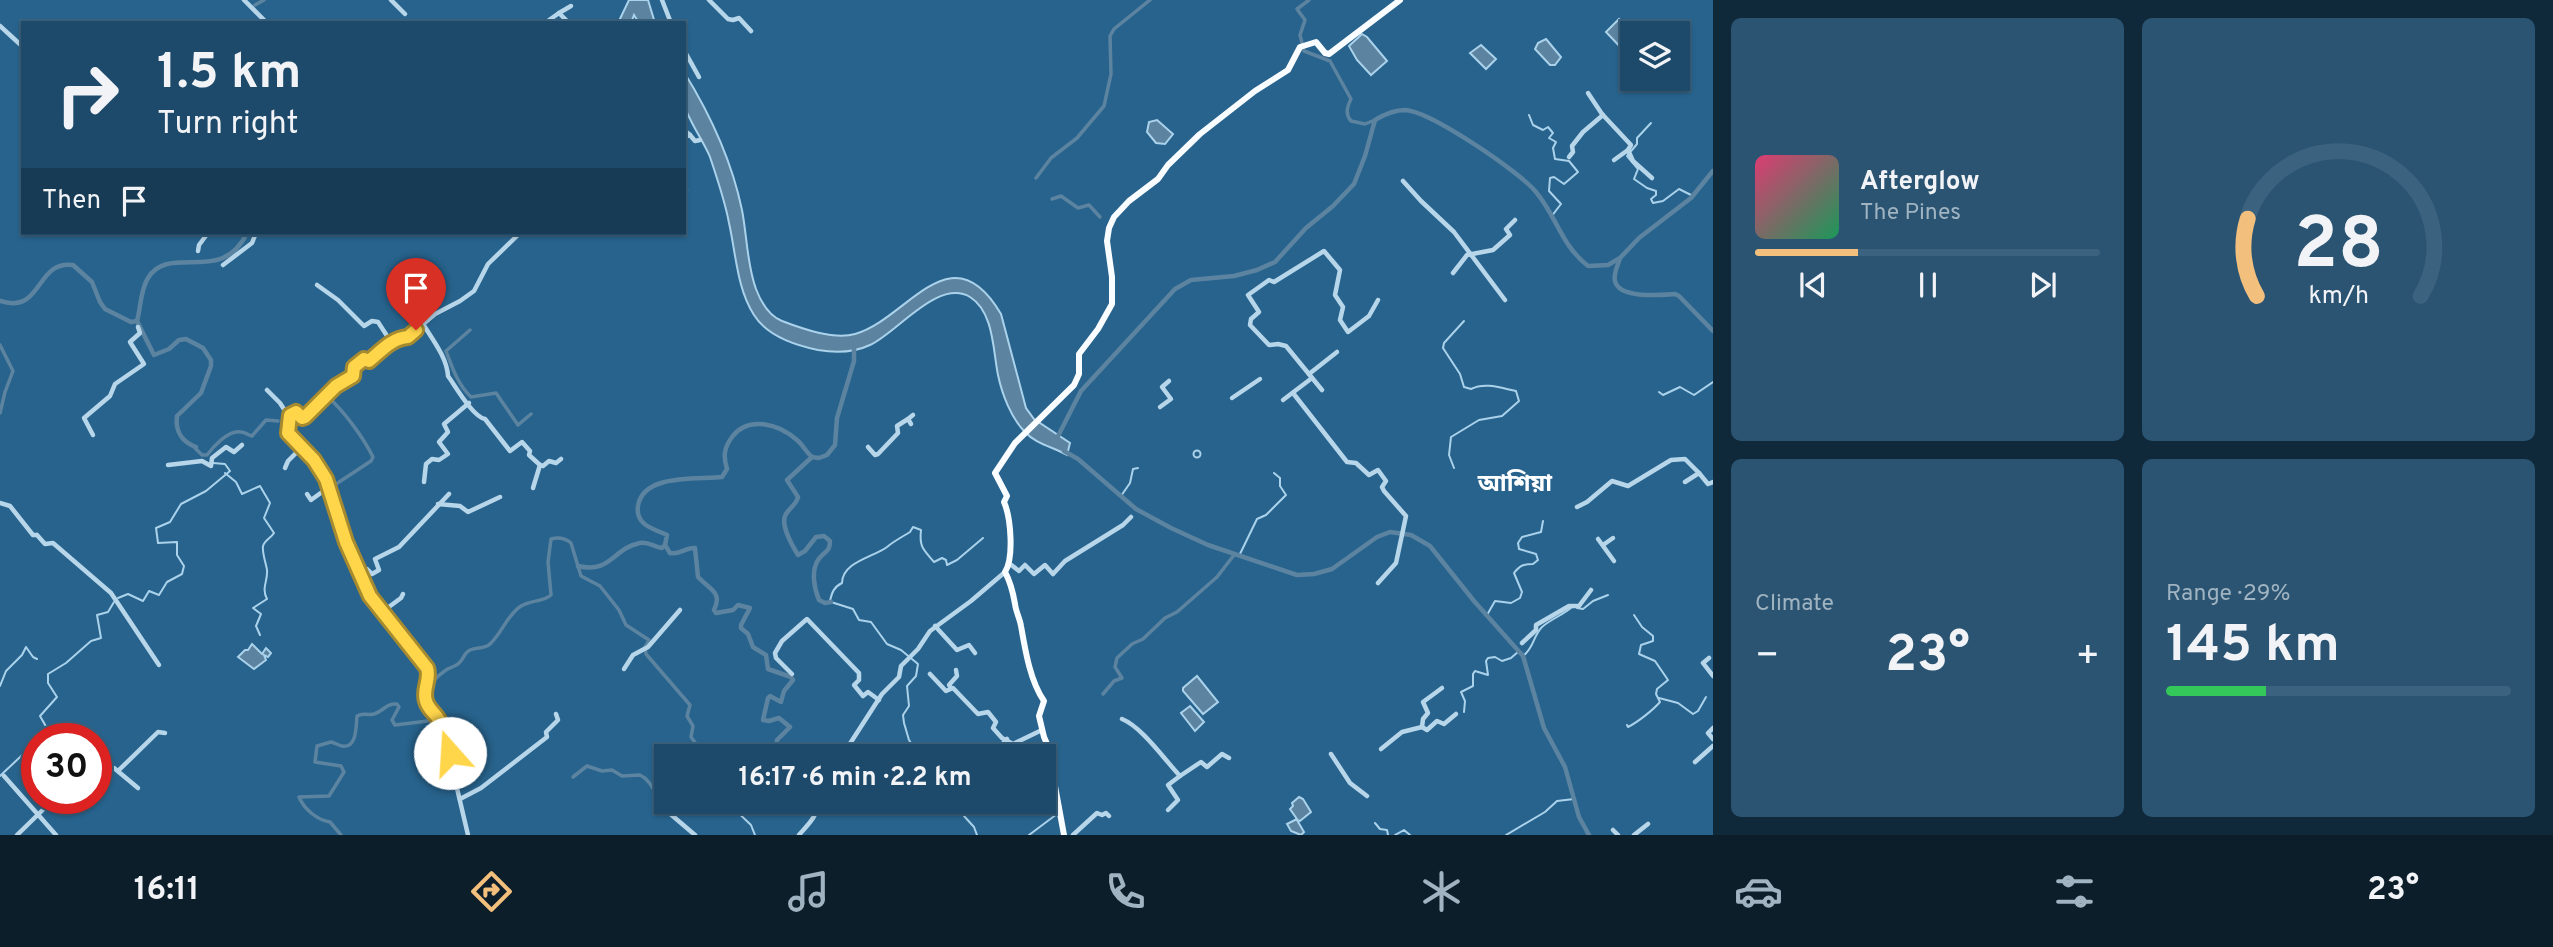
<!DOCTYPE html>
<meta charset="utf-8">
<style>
:root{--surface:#1d4a6a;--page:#2a5472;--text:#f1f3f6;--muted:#a0b3c1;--line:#3b627e;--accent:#f3bf7c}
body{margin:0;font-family:Overpass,"Noto Sans Bengali",sans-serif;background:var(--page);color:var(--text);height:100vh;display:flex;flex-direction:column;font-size:26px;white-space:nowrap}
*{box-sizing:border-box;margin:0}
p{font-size:23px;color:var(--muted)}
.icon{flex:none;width:38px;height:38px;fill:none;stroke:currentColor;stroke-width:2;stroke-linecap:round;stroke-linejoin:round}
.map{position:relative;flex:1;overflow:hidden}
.drawer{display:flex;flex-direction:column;gap:18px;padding:18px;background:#10293a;width:840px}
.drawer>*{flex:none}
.top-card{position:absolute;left:21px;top:21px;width:665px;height:214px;border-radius:0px;box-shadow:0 2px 5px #0004,0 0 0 2px var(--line);background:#1d4a6a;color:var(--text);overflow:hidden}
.controls{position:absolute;left:1620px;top:21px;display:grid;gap:14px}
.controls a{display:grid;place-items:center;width:70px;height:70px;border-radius:0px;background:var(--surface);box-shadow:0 2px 5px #0004,0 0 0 2px var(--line);font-size:35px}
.speed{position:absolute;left:21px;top:723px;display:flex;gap:14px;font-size:35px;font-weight:700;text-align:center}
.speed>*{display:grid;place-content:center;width:91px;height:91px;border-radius:50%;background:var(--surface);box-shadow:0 2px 5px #0004,0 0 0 2px var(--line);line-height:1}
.speed .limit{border:10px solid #d22;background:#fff;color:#111}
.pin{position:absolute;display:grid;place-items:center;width:60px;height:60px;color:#fff;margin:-72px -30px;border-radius:50% 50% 50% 0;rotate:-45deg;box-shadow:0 0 7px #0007}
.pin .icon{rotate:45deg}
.me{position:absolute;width:77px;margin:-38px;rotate:341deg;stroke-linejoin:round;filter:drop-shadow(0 0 5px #0008)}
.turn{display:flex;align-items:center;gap:24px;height:147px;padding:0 21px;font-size:32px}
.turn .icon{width:91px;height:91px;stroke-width:2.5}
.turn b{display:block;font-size:49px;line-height:60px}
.then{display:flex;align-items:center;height:66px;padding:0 21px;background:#0003;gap:14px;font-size:26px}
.big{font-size:52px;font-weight:700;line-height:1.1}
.drawer .tile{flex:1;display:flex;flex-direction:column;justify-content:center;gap:10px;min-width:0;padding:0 24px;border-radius:10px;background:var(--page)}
.drawer .dial{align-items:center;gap:0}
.dial svg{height:182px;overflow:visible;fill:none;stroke:var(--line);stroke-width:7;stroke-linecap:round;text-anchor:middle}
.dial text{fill:var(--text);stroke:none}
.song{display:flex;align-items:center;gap:21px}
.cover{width:84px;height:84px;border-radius:10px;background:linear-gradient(135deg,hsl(340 70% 55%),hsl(150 70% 35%))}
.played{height:7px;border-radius:4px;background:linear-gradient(90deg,var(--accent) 30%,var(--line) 30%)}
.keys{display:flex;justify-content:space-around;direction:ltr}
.heat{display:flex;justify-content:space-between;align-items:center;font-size:38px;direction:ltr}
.charge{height:10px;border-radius:5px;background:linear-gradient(90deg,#34c759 29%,var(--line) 0)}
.drawer .tiles{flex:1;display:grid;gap:18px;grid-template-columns:repeat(2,1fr)}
.trip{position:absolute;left:654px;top:744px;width:402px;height:70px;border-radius:0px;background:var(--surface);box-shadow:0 2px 5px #0004,0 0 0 2px var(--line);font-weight:700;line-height:70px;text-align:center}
.tab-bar{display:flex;height:112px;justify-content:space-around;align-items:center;background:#0c1e2a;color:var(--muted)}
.tab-bar .icon{width:49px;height:49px}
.tab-bar .active{color:var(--accent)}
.tab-bar b{font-size:32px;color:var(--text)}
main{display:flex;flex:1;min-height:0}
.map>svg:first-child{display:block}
.water{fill:#5c84a0;stroke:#abd2eb;stroke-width:2}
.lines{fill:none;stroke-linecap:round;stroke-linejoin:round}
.stream{stroke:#abd2eb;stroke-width:2}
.canal{stroke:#5c84a0;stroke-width:3.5}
.river{stroke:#5c84a0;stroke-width:4.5}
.minor{stroke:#b7d6ea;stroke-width:4.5}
.major{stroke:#fafdff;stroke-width:6}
.route-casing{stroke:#a68a30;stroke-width:18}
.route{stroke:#ffd54a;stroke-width:12}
.labels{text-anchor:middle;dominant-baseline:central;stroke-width:7;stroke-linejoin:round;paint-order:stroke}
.quarter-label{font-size:24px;font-weight:bold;fill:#fff;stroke:#27638d}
</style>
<main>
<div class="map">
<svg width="1713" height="835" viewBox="0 0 1713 835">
<rect width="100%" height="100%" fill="#27638d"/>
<g class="water">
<path d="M629 0H648L655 23H639L634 15 631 23H618Z"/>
<path d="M1619 19 1633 33V46L1626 53 1606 32Z"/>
<path d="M1362 34 1367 37 1387 61 1371 75 1357 60 1349 46Z"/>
<path d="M1546 39 1561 57 1555 65H1550L1535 49 1538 43Z"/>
<path d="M1481 45 1496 59 1486 69 1470 53Z"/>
<path d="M684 72C710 114 732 162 742 210 747 236 747 265 756 289 761 302 769 316 782 321 803 329 834 340 855 334 908 319 951 229 1001 314L1026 408 1034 419 1070 443 1067 455C1053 447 1036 444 1025 432 1011 418 1002 394 998 375 993 351 994 312 970 297 938 278 897 333 870 345 853 353 835 353 818 350 794 345 767 336 754 315 737 289 736 254 729 223 725 201 717 178 710 157 704 142 687 118 684 104 682 95 684 82 684 72Z"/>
<path d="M1157 120 1173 134 1165 144 1156 143 1147 132 1149 122Z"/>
<path d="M252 644 262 654 266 648 271 653 268 657 264 655 266 660 254 669 238 657 245 650H248Z"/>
<path d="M1197 676 1218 702 1203 714 1183 691V688Z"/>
<path d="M1190 706 1204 722 1195 731 1181 713Z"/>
<path d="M1299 797 1303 799 1311 812 1300 821 1297 820 1304 832 1301 835 1291 831 1287 824 1297 819 1290 809 1293 806 1292 803Z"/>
</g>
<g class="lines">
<g class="stream">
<path d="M1529 115 1533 125 1543 130 1548 127 1553 133 1549 138 1556 142 1553 148 1555 159 1569 161 1578 172 1564 184 1554 177 1550 178 1549 191 1561 204 1551 217"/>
<path d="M1651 123 1637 138V144L1627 156 1638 169 1634 179 1647 188 1656 191V195L1651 199 1653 203 1663 201 1679 189 1693 196"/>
<path d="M1659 392 1663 395 1680 387 1694 395 1713 382"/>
<circle cx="1197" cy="454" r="3.5"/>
<path d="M1454 468 1449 455 1451 437 1479 420 1502 416 1519 401 1516 391C1501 388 1485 382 1471 389L1464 387 1460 374 1443 348 1444 343 1464 321"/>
<path d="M225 473 236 482 242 494 260 486 270 503 264 518 274 533C271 538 265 540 263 546 262 553 266 563 267 570 268 582 261 587 267 599L253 608 261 614 256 626 260 635"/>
<path d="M1121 496 1130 483 1133 469 1138 468"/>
<path d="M1239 556 1257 519 1266 515 1286 495 1280 486V478L1274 473"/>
<path d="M118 598 128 594 143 601 149 591 159 595 167 582 182 574 184 566 177 555V542L158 543 156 528 170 522 181 504 206 491 230 471 225 464 213 463"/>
<path d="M830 601C832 592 834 587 842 583 842 562 874 557 887 547 894 541 902 537 910 532L913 527 921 530C919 548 924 550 934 562L942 558 946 560 947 565 957 560 983 538"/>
<path d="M831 602 853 609 859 620 871 622 887 644 901 650 918 664 916 676 907 686 909 706 903 715 904 723 909 740 920 756"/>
<path d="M1577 608 1583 609 1593 601 1608 595"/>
<path d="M1487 615 1495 601 1511 603 1520 598 1522 592 1514 573C1520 565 1524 564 1533 564L1538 560 1536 554 1519 549 1518 543 1522 537 1541 532 1543 521"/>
<path d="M1523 656C1534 648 1533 636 1542 627 1551 619 1563 615 1572 607"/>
<path d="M0 686 6 671 22 655 26 647 33 657 37 659"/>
<path d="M1659 698 1678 703 1693 714 1698 711 1706 697"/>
<path d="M1464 712 1465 701 1461 692 1473 686V674L1475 671 1488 675 1486 661 1488 658 1495 657 1502 661 1511 658 1519 651"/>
<path d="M1627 725 1628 727C1638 722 1653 710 1660 702L1656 694 1657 689 1668 680 1655 661 1639 654 1641 645 1653 641V636L1642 627 1634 615"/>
<path d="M40 738 48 730 40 716 57 697 48 683V674L66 663 91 641 101 638 97 615 108 612 114 602"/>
<path d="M0 776 37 741"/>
<path d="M731 802 729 803 731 806 751 825 755 835"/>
<path d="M969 802 973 807 966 812 964 816 974 827 977 835"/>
<path d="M1375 823 1380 829 1387 830 1388 835"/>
<path d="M1029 835 1057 814"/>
<path d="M1395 835 1404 830 1410 835"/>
<path d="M1506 835 1545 812 1557 801 1574 799"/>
</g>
<g class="canal">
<path d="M1309 0 1297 9 1305 20 1300 35 1304 51 1330 61 1351 99C1347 107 1345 114 1351 121L1365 124 1375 120"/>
<path d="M255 5 264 0"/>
<path d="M1036 178 1051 158 1077 138 1104 106 1111 74 1110 36 1114 29 1150 0"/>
<path d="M1052 199 1061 196 1078 208 1089 205 1100 217"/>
<path d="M470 330 446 351C452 367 458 385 471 397L496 393 518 425 531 414"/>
<path d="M0 345 13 371 5 392 0 413"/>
<path d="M327 396C344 411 363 437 373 457L371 461 330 488"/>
<path d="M194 447 202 455H207C213 447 229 429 241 432 245 432 248 435 252 436L266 420 278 421"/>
<path d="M1103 694 1114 681 1122 678 1115 667 1117 658 1132 644 1143 639 1165 618 1177 612 1217 577 1234 555"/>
<path d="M573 777 587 766 602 771 612 770 622 776 640 775C654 782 654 797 666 805L670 802"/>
<path d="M341 835 330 822C317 820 304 809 299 797L329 796 344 772 341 766 315 762 317 746 331 742C335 743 338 745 342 746 357 749 356 726 357 716 364 712 366 716 374 714 384 711 386 703 397 704L399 707 392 720 395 725 436 720 440 717V711C417 698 430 681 446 670 450 667 456 667 460 662 464 658 464 653 470 650 477 647 485 649 490 644 502 633 507 615 521 606 531 600 543 602 551 595L548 562 551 539C558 537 565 538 571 543L581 576 600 586 619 610 626 625 649 640 645 647 646 654 690 705 687 716 693 726 691 737 705 756"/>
</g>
<g class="river">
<path d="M1620 258C1618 265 1613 274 1615 281 1619 299 1660 295 1675 294L1679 296 1713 331"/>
<path d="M0 301C43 315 35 260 73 265L92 282 100 302 105 309 131 322 137 321C141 307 140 291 148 278 169 243 222 286 247 233"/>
<path d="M137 321 154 355 169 349 179 340 186 339 203 348 211 360V366L201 393 177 416C175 431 182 442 196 447"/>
<path d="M1056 440 1081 391 1175 289 1191 280 1234 276 1257 270 1275 262 1306 228 1333 206 1354 184 1365 156 1375 120C1385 114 1394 110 1405 110 1430 111 1520 172 1536 192 1557 217 1561 245 1588 266L1608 265 1620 258 1639 238 1691 198 1713 171"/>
<path d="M1064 451 1078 459 1136 509 1171 528 1208 545 1297 575 1314 574 1332 569 1377 537 1390 532 1411 535 1430 546 1474 601 1523 656 1544 728 1565 767 1579 817 1589 835"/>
<path d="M812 457 787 480 798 497C796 506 788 508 785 516 781 526 793 547 798 555L805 551 816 537 824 536 830 541C830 553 824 551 818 560 811 571 814 588 819 600L825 603 831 602"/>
<path d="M665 545 670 553C680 555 686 547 695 548L698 577C709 589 723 592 714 610L716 613 733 610 738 605 750 608 741 625V628L748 634 753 647 766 655 768 669 791 677 793 680 784 691 781 702 770 696 768 698 763 720 769 721 779 718 790 727 777 740 776 750 771 756"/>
<path d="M578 566C611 574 613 548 640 543 648 541 654 547 662 548L665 545 667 535C654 529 635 525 638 506 643 473 699 480 722 477L727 469C723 456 724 448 732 437 748 415 779 424 797 440 803 445 806 452 812 457L819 458 827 455 835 445 837 418 854 361V346"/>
</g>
<g class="minor">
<path d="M244 0 267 23"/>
<path d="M391 0 405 14"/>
<path d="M662 0 671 23"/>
<path d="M709 0 728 19 733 20 739 18 751 31"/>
<path d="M559 13 571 6"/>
<path d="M545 23 559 13 569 23"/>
<path d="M0 26 23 47"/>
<path d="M684 50 699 77"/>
<path d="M1588 93 1602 114 1631 145 1628 150 1633 161 1652 178"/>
<path d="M684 130 690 135 684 137"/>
<path d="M690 135 695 141 700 140"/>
<path d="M1569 157 1573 152 1572 146 1583 132 1603 115"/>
<path d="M1614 160 1628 150"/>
<path d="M1403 181 1421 201 1454 232 1505 300"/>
<path d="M684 188 686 190 684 195"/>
<path d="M198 251 199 245 208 233"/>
<path d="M223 265 252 243 256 233"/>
<path d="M1453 273 1467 255 1493 250 1510 235 1506 229 1515 220"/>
<path d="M317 285 338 300 364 326 372 321 378 322 391 342"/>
<path d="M423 324C433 340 447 358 448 376 456 387 473 417 485 419L510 451 522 442 530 451 529 455 540 465 543 466 549 461 556 463 561 459"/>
<path d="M1309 374 1337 352"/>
<path d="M267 390 280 403 289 417 288 433 314 460 326 479 349 550 370 595 429 673C428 679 425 684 424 690 424 706 438 719 444 733L468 835"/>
<path d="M1322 390 1286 346 1278 344 1269 345 1250 325 1251 319 1259 312 1248 295 1269 280 1274 282 1324 251 1340 270 1335 295 1343 307 1340 320 1348 332 1369 316 1378 300"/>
<path d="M1293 393 1347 462 1356 463 1369 475 1378 470 1386 481 1382 487 1384 491 1406 516 1396 563 1378 583"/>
<path d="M1232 398 1260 379"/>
<path d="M1283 400 1312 378"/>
<path d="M1160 407 1171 399 1162 387 1169 381"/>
<path d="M289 417 296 412 302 418 305 417 334 389 353 376 354 367 364 359 369 361C381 351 392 338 408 337L435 314 460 301 474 291 488 264 520 233"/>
<path d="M911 424 908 419 913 415"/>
<path d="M93 435 84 418 110 396 115 384 144 364 130 342 140 333 138 327"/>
<path d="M868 447 875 455 878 454 898 433 897 426 908 419"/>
<path d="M168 465 202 461 211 466 212 458 226 447 234 452 242 445"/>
<path d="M285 468 288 461 301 448"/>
<path d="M424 482 426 464 432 459 439 460 448 454 439 442 448 432 444 424 469 403"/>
<path d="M1685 482 1699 473 1708 484 1713 482"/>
<path d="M533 488 540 465"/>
<path d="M307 494 311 500 329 487"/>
<path d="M0 503 10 506 33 535H36"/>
<path d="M438 504 460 506 468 512 500 497"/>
<path d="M1577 507 1587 502 1612 481 1628 486 1671 460 1685 459 1699 473"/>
<path d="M37 535 45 544 53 543 111 593 159 665"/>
<path d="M1598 539 1614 561"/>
<path d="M1603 545 1613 538"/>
<path d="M1010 564 1019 571 1025 565 1034 574 1045 565 1053 574 1065 561 1123 525 1131 517"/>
<path d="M361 572 367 569 372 574 379 570 375 559 399 547 449 494"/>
<path d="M382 612 401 598 403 594"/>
<path d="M935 626 957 650 969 645 975 653"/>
<path d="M1522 643 1536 630V625L1569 606H1579L1591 590"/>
<path d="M1709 658 1703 663 1713 676"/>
<path d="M624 669 633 655 648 647 680 610"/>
<path d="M792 674 776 658 775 653 782 641 807 619 859 673V680L854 685 863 696 868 692 879 700"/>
<path d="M930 674 946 691 953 688 978 714 988 712 996 722 993 728 1002 738 1013 744 1042 730"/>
<path d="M951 688 949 685 957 676 956 670"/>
<path d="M1122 719C1142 727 1164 759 1180 776L1201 762 1207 767 1222 754 1229 758"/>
<path d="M1422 727 1427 730 1437 721 1444 724 1456 714"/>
<path d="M1713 728 1708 733 1713 739"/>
<path d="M1381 749 1402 732 1422 727 1423 719 1428 713 1423 702 1442 688"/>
<path d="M1331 754 1350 783 1367 796"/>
<path d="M842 756 882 694 899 677 901 666 918 649 930 631 971 601 1005 572"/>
<path d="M991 756 1007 739"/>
<path d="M1695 762 1713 746"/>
<path d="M119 770 158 732 165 733"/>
<path d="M104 772 114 768 138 788"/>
<path d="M4 776 56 835"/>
<path d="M96 777 101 774"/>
<path d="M62 798 72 809"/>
<path d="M460 799 481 788 547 737 546 732 558 720 556 714"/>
<path d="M673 802 665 808 668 812 695 835"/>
<path d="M1168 810 1178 800 1168 785 1180 776"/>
<path d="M1613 830 1618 835"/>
<path d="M17 835 55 798"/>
<path d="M799 835C808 824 818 817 817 802"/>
<path d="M1073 835 1097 813 1102 815 1106 813 1109 816"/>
<path d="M1634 835 1648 824"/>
</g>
<path class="major" d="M1064 835 1051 764V753L1044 737 1039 716 1044 701C1030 681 1025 649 1021 626 1020 619 1016 612 1015 604 1013 592 1011 583 1005 572 1014 558 1011 518 1004 502L1007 496 995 473 1015 443 1074 385 1079 374V354L1098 329 1112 304V277L1107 241 1109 228 1114 217 1129 201 1158 179 1168 165 1200 134 1255 91 1288 70 1300 47 1316 42 1325 53 1329 54 1400 0"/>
</g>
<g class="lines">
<defs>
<path id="route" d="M416 330 408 337C392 338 381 351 369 361L364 359 354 367 353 376 336 386 305 417 302 418 296 412 290 415 288 433 314 460 326 479 346 542 370 596 427 668C431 679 422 689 426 701 428 709 435 713 439 720 445 729 447 742 450 753"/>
</defs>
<use href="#route" class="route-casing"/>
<use href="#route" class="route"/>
</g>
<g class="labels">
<g class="quarter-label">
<text x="1515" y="485">আশিয়া</text>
</g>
</g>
</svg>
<div class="controls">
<a><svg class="icon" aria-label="layers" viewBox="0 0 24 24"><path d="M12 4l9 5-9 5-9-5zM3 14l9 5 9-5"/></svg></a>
</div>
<div class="speed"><div class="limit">30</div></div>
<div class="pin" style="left:416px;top:330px;background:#d93025"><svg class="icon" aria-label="arrive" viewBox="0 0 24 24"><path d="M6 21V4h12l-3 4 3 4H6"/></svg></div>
<svg class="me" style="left:450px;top:753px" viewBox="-20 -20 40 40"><circle r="19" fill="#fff"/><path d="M0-13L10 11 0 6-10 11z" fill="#ffd54a"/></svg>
<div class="trip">16:17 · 6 min · 2.2 km</div>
<div class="top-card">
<div class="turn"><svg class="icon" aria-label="right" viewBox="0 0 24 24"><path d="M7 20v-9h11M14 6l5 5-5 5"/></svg><div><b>1.5 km</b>Turn right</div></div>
<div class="then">Then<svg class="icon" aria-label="arrive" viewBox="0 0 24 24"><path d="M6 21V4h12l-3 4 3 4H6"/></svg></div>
</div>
</div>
<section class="drawer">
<div class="tiles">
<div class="tile">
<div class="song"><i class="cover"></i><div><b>Afterglow</b><p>The Pines</p></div></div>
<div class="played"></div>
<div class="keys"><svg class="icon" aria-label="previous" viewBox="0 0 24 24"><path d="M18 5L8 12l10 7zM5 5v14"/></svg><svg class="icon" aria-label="pause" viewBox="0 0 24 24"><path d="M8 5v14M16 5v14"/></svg><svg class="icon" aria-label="next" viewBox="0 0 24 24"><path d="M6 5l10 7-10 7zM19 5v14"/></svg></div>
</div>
<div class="tile dial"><svg viewBox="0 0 100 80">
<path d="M14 69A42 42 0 1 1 86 69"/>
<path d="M14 69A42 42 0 0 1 10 35" stroke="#f3bf7c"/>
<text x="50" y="56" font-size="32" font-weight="700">28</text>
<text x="50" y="72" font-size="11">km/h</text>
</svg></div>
<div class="tile"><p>Climate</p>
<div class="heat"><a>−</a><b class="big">23°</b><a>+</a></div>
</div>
<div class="tile"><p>Range · 29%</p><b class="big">145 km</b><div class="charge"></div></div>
</div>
</section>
</main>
<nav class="tab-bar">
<b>16:11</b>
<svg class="icon active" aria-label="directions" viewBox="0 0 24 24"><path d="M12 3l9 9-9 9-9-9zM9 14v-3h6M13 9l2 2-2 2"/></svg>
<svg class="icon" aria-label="music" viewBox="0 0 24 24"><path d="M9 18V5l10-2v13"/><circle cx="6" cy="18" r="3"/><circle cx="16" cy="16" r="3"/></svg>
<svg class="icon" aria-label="phone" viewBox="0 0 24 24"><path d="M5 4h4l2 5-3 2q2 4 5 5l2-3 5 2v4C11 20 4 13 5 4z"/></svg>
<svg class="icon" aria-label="climate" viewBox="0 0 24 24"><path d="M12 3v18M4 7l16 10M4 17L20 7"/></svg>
<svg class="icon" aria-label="car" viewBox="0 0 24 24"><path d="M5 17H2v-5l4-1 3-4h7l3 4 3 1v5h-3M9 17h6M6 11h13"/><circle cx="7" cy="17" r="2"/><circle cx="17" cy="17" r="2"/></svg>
<svg class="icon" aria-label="filters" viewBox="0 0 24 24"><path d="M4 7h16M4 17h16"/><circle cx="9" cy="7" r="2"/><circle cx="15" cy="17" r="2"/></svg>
<b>23°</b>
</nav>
